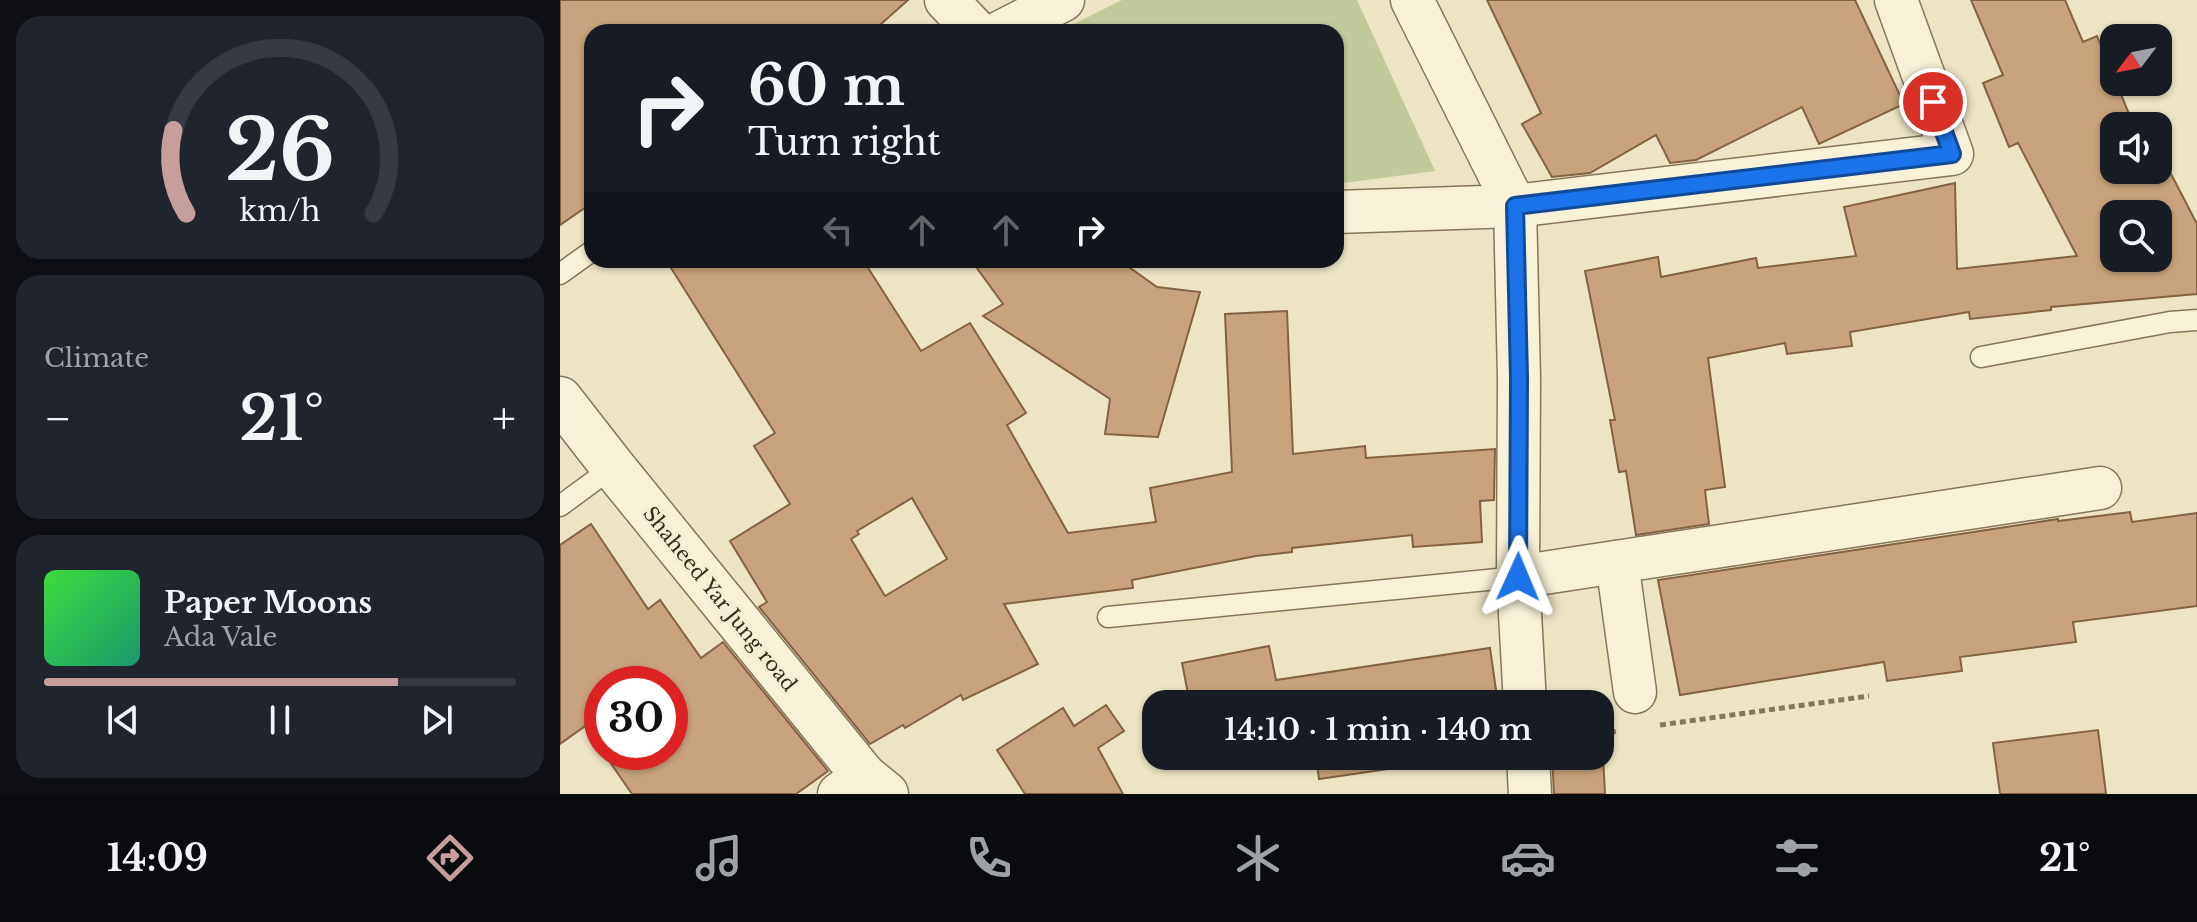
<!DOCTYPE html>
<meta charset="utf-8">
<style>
:root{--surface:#171b24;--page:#20242c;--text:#f1f3f6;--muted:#9ea1a6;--line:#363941;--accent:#c69f9c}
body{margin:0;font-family:"Libre Baskerville",serif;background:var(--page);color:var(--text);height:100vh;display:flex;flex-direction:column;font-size:30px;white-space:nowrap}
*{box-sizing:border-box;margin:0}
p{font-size:26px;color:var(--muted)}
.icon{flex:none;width:44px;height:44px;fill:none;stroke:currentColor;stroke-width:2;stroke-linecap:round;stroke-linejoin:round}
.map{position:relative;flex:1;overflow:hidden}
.details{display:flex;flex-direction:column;gap:16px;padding:16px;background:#0d0f14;width:560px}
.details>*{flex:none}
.guide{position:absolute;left:24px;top:24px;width:760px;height:244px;border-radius:24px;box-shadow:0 2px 6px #0004;background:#171b24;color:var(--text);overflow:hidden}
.needle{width:52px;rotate:238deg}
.tools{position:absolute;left:1540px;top:24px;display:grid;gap:16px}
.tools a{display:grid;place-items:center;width:72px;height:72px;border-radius:16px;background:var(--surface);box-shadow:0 2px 6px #0004;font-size:40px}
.speed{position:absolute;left:24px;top:666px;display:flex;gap:16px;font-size:40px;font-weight:700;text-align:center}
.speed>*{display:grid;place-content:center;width:104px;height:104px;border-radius:50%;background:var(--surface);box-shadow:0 2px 6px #0004;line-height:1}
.speed .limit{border:12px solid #d22;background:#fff;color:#111}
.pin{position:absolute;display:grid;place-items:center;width:68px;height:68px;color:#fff;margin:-34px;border:4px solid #fff;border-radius:50%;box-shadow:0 2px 8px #0007}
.me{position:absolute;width:88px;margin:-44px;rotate:1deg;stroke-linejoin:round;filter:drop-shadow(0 0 6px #0008)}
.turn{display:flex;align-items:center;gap:28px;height:168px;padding:0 32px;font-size:36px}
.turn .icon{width:104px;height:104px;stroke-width:2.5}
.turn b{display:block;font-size:56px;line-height:68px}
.lanes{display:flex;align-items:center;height:76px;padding:0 32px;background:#0003;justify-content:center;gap:40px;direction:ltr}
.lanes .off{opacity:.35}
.big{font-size:60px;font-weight:600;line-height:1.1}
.details .card{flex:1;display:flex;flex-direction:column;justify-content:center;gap:12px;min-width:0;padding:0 28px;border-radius:24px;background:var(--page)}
.details .dial{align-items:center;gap:0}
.dial svg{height:208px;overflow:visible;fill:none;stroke:var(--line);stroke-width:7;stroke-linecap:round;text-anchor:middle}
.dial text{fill:var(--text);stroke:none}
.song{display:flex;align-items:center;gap:24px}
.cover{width:96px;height:96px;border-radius:12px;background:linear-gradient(135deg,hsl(120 70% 55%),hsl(160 70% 35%))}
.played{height:8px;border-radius:4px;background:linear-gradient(90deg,var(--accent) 75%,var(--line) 75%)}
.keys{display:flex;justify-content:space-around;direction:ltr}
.heat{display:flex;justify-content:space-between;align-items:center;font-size:44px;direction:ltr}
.trip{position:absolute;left:582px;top:690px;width:472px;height:80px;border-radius:24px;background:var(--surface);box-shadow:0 2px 6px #0004;font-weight:600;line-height:80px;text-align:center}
.tab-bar{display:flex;height:128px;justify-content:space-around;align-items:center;background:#090b0e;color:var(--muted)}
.tab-bar .icon{width:56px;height:56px}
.tab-bar .selected{color:var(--accent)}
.tab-bar b{font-size:36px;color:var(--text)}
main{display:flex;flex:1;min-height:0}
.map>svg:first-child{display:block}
.park{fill:#c0ca9a}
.building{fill:#c8a37d;stroke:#846343;stroke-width:2;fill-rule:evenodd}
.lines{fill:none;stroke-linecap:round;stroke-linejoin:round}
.service-casing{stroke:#86765c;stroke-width:23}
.minor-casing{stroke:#86765c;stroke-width:45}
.tertiary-casing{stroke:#86765c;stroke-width:47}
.path{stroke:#86765c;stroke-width:5;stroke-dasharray:6 4;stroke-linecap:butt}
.service{stroke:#f7f1d8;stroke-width:20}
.minor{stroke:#f7f1d8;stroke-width:42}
.tertiary{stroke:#f7f1d8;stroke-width:44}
.route-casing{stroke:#114b97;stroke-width:20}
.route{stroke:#1a73e8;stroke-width:14}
.labels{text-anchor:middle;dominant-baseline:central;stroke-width:8;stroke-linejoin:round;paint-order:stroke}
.street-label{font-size:20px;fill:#372d1f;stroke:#f4eed5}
</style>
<main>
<section class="details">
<div class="card dial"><svg viewBox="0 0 100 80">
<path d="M14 69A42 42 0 1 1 86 69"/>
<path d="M14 69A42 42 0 0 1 9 37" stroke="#c69f9c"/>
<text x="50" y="56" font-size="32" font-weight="700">26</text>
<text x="50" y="72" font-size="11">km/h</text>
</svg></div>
<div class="card"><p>Climate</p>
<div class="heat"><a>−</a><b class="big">21°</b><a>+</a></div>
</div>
<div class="card">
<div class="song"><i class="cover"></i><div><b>Paper Moons</b><p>Ada Vale</p></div></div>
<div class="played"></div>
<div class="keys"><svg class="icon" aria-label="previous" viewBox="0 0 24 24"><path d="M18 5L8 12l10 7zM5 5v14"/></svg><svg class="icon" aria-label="pause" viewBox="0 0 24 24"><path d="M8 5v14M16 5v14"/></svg><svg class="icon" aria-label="next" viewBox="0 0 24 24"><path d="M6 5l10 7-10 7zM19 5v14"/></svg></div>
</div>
</section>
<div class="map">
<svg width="1637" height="794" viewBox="0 0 1637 794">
<rect width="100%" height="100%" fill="#ece4c5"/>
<path class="park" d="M562 0H797L875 171 776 184V32H498Z"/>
<g class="building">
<path d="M0 0H348L312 32H32V203L0 225Z"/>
<path d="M927 0H1295L1344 104 1259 144 1242 107 1136 160 1110 163 1096 135 1030 173 992 177 962 124 981 113Z"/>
<path d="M1411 0H1505L1523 42 1537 36 1554 76V82H1556L1574 126H1554V170H1592L1598 184V149L1637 224V294L1491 307V310L1410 319 1409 312 1290 332 1292 346 1227 354 1225 343 1148 358 1165 487 1145 490 1149 524 1076 535 1066 471 1059 472 1050 420H1055L1025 271 1098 257 1101 277 1196 258 1198 268 1296 256 1284 207 1395 183 1397 269 1517 256 1458 143 1449 147 1423 83 1443 75ZM1554 214H1598V258H1554Z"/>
<path d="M106 260H303L361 351 410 323 466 413 447 425 508 533 596 522 590 488 672 472 665 314 727 311 733 454 805 446 806 458 935 449 934 500 920 501 922 542 853 547 852 535 732 548V552L696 556 572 580 573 588 444 604 478 664 403 700 401 695 345 728 343 725 310 744 199 607 207 602 170 541 230 504 194 446 215 433ZM352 498 387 559 325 596 291 539 299 534 297 531Z"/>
<path d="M411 260H559L597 287 640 292 598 437 545 434 550 399 423 316 443 304Z"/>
<path d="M1570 512 1572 522 1637 513V606L1513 622 1516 642 1400 657 1402 671 1327 681 1324 662 1120 695 1098 580 1498 519V521Z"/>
<path d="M31 524 88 609 100 600 141 658 163 642 268 771 236 794H72L43 752H110V684H42V714L0 744V545Z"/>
<path d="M709 646 716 680 930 648 938 704H630L622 663Z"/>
<path d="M546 705 564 731 538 748 563 794H465L437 750 503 708 514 726Z"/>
<path d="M1538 730 1546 794H1440L1433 743Z"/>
<path d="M756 756H917L759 779Z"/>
<path d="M992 756H1043L1045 794H994Z"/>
</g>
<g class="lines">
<defs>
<g id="service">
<path d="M0 274 32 251"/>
<path d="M1421 357 1610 322 1637 320"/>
<path d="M0 506 53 467"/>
<path d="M548 617 958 577"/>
</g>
<g id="minor">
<path d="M386 0 417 32"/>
<path d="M852 0 955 206 959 378 958 577 965 704"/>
<path d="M441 32 503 0"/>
<path d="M776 212 955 206 1392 154 1336 0"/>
<path d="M1057 562 1075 692"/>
<path d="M958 577 1540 488"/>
<path d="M968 756 970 794"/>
<path d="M279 794 304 776"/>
</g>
<path id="tertiary" d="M0 399 53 467 304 776 326 794"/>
</defs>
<use href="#service" class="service-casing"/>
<use href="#minor" class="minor-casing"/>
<use href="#tertiary" class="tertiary-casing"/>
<g class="path">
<path d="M1100 725 1309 696"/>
<path d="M1040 734 1059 731"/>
</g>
<use href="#service" class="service"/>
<use href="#minor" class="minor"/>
<use href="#tertiary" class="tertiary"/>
</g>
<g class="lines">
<defs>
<path id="route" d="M958 577 959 378 955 206 1392 154 1373 102"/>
</defs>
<use href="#route" class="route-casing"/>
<use href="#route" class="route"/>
</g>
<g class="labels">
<g class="street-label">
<text transform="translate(160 599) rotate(51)">Shaheed Yar Jung road</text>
</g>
</g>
</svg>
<div class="tools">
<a><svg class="needle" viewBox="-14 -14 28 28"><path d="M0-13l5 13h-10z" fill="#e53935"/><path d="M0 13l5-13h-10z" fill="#9ea1a6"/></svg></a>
<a><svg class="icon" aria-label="sound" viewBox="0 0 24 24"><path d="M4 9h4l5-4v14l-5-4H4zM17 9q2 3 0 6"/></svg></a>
<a><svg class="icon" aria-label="search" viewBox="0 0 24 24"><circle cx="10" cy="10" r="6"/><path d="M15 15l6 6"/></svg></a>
</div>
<div class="speed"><div class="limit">30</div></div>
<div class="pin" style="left:1373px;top:102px;background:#d93025"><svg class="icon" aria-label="arrive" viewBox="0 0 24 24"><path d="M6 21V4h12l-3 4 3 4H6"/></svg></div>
<svg class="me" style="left:958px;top:577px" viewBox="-20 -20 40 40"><path d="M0-17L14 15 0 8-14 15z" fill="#1a73e8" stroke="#fff" stroke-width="4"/></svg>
<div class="trip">14:10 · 1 min · 140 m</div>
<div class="guide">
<div class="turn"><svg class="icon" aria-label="right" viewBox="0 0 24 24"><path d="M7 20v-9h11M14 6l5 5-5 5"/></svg><div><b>60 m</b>Turn right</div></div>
<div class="lanes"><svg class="icon off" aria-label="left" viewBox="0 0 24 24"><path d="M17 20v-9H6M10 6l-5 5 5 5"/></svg><svg class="icon off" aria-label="ahead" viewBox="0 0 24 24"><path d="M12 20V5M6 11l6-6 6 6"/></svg><svg class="icon off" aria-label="ahead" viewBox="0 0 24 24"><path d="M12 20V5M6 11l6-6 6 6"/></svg><svg class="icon" aria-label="right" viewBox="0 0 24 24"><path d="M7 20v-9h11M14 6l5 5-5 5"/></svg></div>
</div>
</div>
</main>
<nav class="tab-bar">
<b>14:09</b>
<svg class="icon selected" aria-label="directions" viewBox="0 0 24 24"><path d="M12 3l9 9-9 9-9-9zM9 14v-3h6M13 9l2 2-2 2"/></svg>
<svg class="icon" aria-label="music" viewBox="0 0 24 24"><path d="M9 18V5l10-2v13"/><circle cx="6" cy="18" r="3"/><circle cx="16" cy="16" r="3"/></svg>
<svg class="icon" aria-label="phone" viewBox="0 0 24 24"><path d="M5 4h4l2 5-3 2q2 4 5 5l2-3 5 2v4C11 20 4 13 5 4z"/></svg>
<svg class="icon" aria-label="climate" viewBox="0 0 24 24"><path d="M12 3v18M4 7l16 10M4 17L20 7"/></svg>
<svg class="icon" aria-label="car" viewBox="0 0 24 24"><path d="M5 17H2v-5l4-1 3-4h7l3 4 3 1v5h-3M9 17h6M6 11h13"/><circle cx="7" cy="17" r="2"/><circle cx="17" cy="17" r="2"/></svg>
<svg class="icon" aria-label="filters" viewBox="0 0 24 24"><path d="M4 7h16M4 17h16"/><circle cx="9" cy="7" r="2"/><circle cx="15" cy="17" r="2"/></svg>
<b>21°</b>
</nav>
